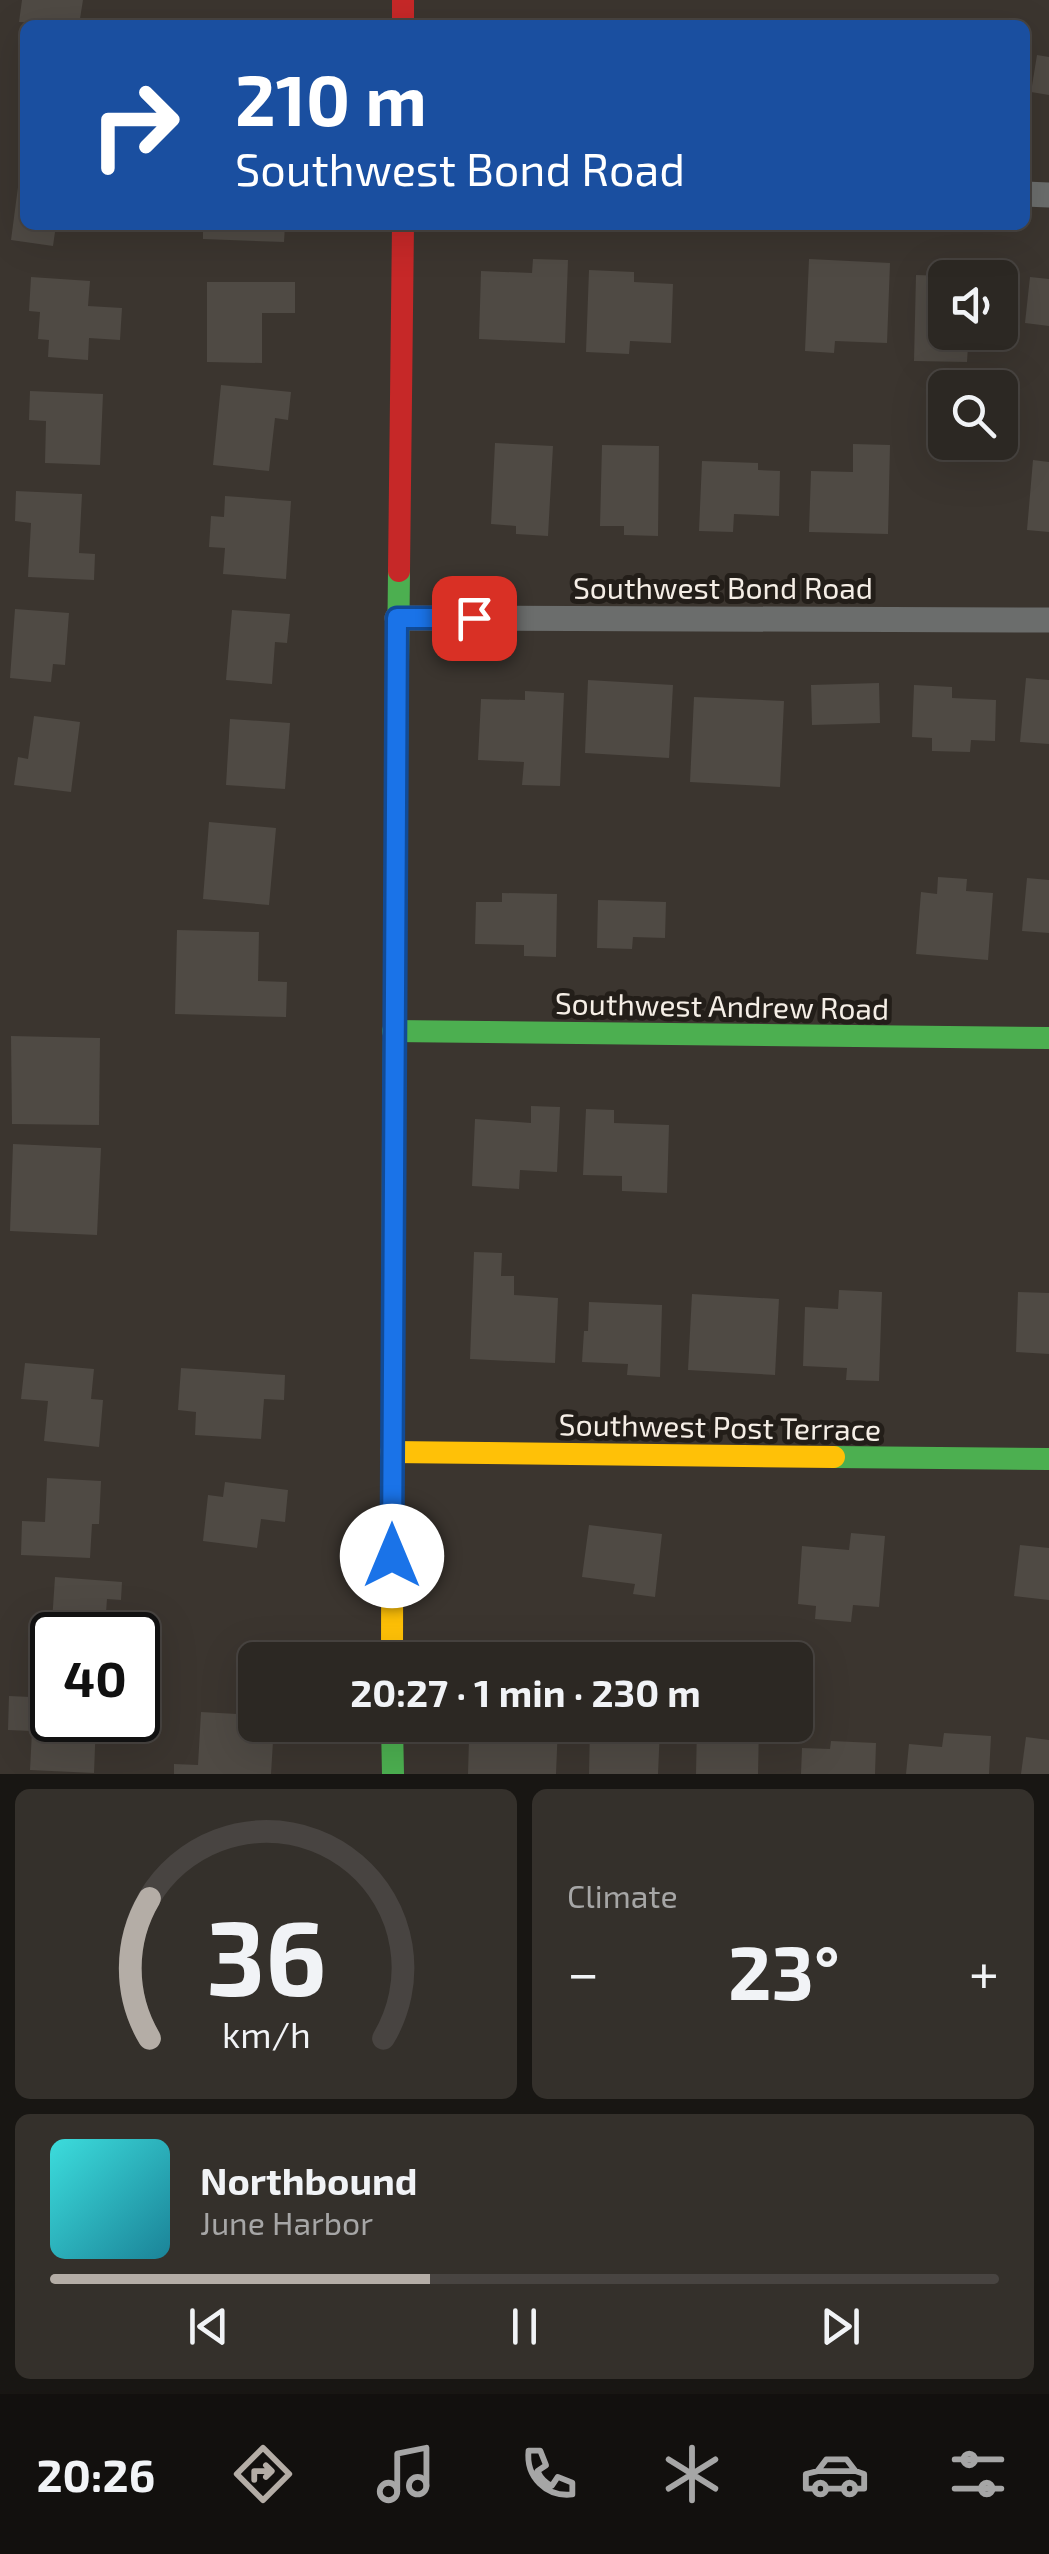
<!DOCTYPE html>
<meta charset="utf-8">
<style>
:root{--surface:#2c2823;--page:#34302b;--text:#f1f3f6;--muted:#a6a6a6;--line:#484441;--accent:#b4ada6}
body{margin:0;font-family:"Exo 2",sans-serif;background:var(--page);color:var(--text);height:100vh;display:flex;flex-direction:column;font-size:38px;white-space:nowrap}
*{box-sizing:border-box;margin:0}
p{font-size:32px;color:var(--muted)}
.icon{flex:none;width:55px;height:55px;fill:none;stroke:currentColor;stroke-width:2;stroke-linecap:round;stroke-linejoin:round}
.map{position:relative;height:1774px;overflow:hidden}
.sheet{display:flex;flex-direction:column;gap:15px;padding:15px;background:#181613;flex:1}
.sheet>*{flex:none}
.guide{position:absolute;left:20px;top:20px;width:1010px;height:210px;border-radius:15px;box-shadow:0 10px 40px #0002,0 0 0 2px var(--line);background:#1a4fa0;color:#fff;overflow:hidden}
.controls{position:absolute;left:928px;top:260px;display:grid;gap:20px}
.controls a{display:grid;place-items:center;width:90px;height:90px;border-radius:15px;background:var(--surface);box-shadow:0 10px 40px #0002,0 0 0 2px var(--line);font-size:50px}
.speed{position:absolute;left:30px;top:1612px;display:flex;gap:20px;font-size:50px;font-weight:700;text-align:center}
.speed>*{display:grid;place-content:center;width:130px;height:130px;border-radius:50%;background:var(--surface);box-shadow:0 10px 40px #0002,0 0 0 2px var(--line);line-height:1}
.speed .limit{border:5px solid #111;border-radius:15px;background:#fff;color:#111}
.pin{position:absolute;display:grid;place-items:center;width:85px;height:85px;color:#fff;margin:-42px;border-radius:20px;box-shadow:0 5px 15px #0006}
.me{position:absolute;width:110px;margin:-55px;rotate:0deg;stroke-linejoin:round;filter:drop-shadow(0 0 8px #0008)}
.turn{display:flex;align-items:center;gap:35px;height:210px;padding:0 50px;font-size:45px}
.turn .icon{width:130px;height:130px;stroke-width:2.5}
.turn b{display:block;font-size:70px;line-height:85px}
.big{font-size:75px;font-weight:700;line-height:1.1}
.sheet .card{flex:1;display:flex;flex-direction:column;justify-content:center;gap:15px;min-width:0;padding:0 35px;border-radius:15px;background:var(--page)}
.sheet .dial{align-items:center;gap:0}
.dial svg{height:260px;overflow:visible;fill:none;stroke:var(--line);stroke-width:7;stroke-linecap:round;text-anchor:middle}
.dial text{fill:var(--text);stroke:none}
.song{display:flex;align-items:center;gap:30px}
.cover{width:120px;height:120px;border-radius:15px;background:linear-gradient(135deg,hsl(180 70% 55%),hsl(190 70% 35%))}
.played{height:10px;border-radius:5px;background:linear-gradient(90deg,var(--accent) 40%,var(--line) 40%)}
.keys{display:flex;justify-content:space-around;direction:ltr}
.heat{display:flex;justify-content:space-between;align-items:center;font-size:55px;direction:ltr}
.sheet .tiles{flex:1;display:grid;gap:15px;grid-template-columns:1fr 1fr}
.card:last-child{grid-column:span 2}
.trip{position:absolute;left:238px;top:1642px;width:575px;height:100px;border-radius:15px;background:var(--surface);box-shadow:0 10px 40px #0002,0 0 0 2px var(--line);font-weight:700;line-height:100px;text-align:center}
.tabs{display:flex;height:160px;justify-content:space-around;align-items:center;background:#12100e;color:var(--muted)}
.tabs .icon{width:70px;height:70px}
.tabs .current{color:var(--accent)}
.tabs b{font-size:45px;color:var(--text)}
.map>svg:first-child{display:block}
.building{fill:#4f4a44}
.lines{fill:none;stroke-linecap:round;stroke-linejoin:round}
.street{stroke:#6b6d6c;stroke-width:25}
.fast{stroke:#4caf50;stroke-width:22}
.slow{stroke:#ffc107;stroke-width:22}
.jam{stroke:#c62828;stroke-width:22}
.route-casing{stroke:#114b97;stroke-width:25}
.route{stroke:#1a73e8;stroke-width:18}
.labels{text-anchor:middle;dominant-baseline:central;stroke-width:10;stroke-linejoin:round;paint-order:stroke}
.street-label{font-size:30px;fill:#f5eee6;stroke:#231e19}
</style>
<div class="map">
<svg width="1049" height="1774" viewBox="0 0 1049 1774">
<rect width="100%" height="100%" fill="#3b352f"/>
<g class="building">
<path d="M22 0H83L79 25 19 22Z"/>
<path d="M1037 55 1049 57V95L1031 92Z"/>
<path d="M20 172 25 173V225H56L53 246 11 240Z"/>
<path d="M203 225H285L284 242 203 239Z"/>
<path d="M533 259 568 260 565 343 479 339 481 271 532 273Z"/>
<path d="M809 259 890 263 887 343 835 341 834 353 805 351Z"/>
<path d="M589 270 634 272V282L673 284 671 343 630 341 629 354 586 352Z"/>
<path d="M916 275 945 276V332H993L992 347 968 346 967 362 914 361Z"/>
<path d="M31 277 90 281 88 306 122 308 120 340 89 338 88 360 48 357 49 340 38 339 40 312 29 311Z"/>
<path d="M1030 277 1049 279V326L1025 323Z"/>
<path d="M207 282H295V313H262V363L207 362Z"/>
<path d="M221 385 291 392 288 420 275 418 269 471 213 465Z"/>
<path d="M30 391 103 394 100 465 45 463 46 421 29 420Z"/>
<path d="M495 443 553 446 548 536 516 534V526L491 524Z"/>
<path d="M853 444 890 445 888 534 809 532 811 471 853 472Z"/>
<path d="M602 445 659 446 658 536 624 535V526H600Z"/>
<path d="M1033 460 1049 462V532L1027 530Z"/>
<path d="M702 461 758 463V470L780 471 779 516 734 514 733 532 699 531Z"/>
<path d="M16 491 82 494 79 553 95 554 94 580 28 577 31 523 15 521Z"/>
<path d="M225 496 291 501 286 579 223 574 225 548 209 547 211 516 224 517Z"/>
<path d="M15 609 69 613 65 665 53 664 51 682 10 678Z"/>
<path d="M232 610 290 614 287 643 275 642 272 684 226 680Z"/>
<path d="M1026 678 1049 680V744L1020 742Z"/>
<path d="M588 680 673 685 669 758 585 753Z"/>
<path d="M879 683 880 723 812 725 811 685Z"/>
<path d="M914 685 952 687V698L996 700 995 741 971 740 970 752 932 751V738L912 737Z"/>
<path d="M525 691 564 693 560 786 522 785 524 762 478 760 481 699 525 700Z"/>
<path d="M694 697 784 701 780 787 690 782Z"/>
<path d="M34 716 80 722 71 792 14 785 18 757 28 759Z"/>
<path d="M230 719 290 723 285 789 226 785Z"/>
<path d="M209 822 276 828 269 905 203 899Z"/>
<path d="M938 877 967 879 966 891 993 893 988 960 916 954 921 892 937 894Z"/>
<path d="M1027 878 1049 880V933L1022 931Z"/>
<path d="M502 893 557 894 556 957 524 956V945L475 944 476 902H502Z"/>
<path d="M598 900 666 902 665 938 633 937 632 949 597 948Z"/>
<path d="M177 930 259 932 258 981 287 982 286 1017 175 1014Z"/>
<path d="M11 1036 100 1038 99 1125 12 1124Z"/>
<path d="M531 1106 560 1107 557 1172 520 1170 519 1189 472 1186 475 1119 531 1123Z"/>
<path d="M586 1109 614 1110V1123L669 1125 667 1193 622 1191V1176L583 1175Z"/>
<path d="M13 1144 101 1148 97 1235 10 1231Z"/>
<path d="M474 1252 502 1253 501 1276H514V1295L558 1298 555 1363 470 1359Z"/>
<path d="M839 1290 882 1292 879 1381 846 1380 847 1368 803 1366 805 1307 838 1309Z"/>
<path d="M1018 1292 1049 1293V1354L1016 1352Z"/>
<path d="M692 1294 779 1299 775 1375 688 1370Z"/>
<path d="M589 1302 662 1305 660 1377 627 1375 628 1364 582 1362 584 1331H588Z"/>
<path d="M25 1363 94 1369 91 1399 103 1400 99 1447 44 1441 48 1401 21 1399Z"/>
<path d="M181 1368 285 1375 284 1400 264 1399 261 1439 195 1435 196 1412 178 1410Z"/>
<path d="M47 1478 101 1481 99 1524H92L90 1558 21 1555 22 1521 45 1522Z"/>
<path d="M225 1482 288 1490 285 1522 261 1519 257 1548 203 1541 208 1495 223 1497Z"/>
<path d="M589 1525 662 1534 655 1597 633 1594 635 1584 582 1577Z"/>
<path d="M851 1533 885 1536 879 1607 853 1605 851 1622 815 1619 816 1606 798 1604 802 1546 849 1550Z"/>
<path d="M1020 1545 1049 1548V1600L1014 1596Z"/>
<path d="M55 1577 122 1582 121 1600 107 1599 105 1626 52 1622Z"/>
<path d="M9 1696 52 1698V1720H96L94 1773 30 1770 32 1731 8 1730Z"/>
<path d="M201 1712 255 1715V1725H274L271 1774H174V1764L198 1765Z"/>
<path d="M490 1725H558L556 1774H468L469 1739H489Z"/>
<path d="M590 1725 660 1728 658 1774H589Z"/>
<path d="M697 1725H759L758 1774H696Z"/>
<path d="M944 1733 991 1736 989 1774H906L909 1744 942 1747Z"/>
<path d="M1026 1737 1049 1740V1774H1021Z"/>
<path d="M831 1741 876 1743 875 1774H801L802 1748 830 1749Z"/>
</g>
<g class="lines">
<g class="street">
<path d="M1025 194 1049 195"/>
<path d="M397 618 1049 620"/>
</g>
<g class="fast">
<path d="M393 1031 1049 1038"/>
<path d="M393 1130 399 571"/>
<path d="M834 1457 1049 1459"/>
<path d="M392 1725 393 1774"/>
</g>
<g class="slow">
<path d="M391 1452 834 1457"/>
<path d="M392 1660 393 1130"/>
</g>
<g class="jam">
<path d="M403 0V25"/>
<path d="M399 571 403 225"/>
</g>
</g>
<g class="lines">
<defs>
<path id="route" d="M392 1556 397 618H474"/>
</defs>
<use href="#route" class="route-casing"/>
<use href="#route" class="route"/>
</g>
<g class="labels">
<g class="street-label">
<text x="723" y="587">Southwest Bond Road</text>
<text transform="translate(722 1005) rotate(1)">Southwest Andrew Road</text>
<text transform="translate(720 1426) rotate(1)">Southwest Post Terrace</text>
</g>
</g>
</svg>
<div class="controls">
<a><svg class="icon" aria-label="sound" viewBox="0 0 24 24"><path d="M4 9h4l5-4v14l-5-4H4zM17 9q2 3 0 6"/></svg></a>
<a><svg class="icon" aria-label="search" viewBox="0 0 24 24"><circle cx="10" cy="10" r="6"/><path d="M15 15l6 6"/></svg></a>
</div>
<div class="speed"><div class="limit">40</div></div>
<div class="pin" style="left:474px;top:618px;background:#d93025"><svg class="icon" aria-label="arrive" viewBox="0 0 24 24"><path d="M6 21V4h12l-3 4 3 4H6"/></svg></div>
<svg class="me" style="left:392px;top:1556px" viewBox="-20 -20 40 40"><circle r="19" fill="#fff"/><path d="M0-13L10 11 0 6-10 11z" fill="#1a73e8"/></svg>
<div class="trip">20:27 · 1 min · 230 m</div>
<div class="guide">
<div class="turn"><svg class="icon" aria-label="right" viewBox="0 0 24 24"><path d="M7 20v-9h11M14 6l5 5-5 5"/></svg><div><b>210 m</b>Southwest Bond Road</div></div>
</div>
</div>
<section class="sheet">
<div class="tiles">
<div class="card dial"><svg viewBox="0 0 100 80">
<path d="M14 69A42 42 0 1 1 86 69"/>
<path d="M14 69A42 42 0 0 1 14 26" stroke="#b4ada6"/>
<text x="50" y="56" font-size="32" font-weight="700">36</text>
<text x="50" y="72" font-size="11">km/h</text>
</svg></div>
<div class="card"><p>Climate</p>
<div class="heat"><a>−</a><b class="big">23°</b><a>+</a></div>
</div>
<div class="card">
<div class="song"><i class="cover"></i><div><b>Northbound</b><p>June Harbor</p></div></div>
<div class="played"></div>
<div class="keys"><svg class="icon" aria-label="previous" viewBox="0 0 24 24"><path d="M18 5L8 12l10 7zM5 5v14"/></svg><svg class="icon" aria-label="pause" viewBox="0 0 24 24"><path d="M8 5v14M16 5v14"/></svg><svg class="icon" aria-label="next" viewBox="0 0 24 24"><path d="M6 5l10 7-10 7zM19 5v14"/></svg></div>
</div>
</div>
</section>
<nav class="tabs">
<b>20:26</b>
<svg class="icon current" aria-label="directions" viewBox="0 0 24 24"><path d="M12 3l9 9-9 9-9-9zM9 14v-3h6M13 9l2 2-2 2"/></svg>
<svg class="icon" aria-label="music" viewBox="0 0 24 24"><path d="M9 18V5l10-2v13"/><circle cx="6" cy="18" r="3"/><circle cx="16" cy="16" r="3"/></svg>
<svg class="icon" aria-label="phone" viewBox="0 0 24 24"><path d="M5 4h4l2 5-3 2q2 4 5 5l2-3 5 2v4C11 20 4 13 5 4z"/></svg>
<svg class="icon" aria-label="climate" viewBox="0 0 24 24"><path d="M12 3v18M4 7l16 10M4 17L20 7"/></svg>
<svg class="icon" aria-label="car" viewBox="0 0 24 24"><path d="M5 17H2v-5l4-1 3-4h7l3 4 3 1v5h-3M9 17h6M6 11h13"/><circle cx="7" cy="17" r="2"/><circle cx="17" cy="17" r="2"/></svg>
<svg class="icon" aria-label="filters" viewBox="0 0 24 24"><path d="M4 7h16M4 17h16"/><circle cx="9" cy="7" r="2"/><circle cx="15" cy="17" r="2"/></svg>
</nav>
